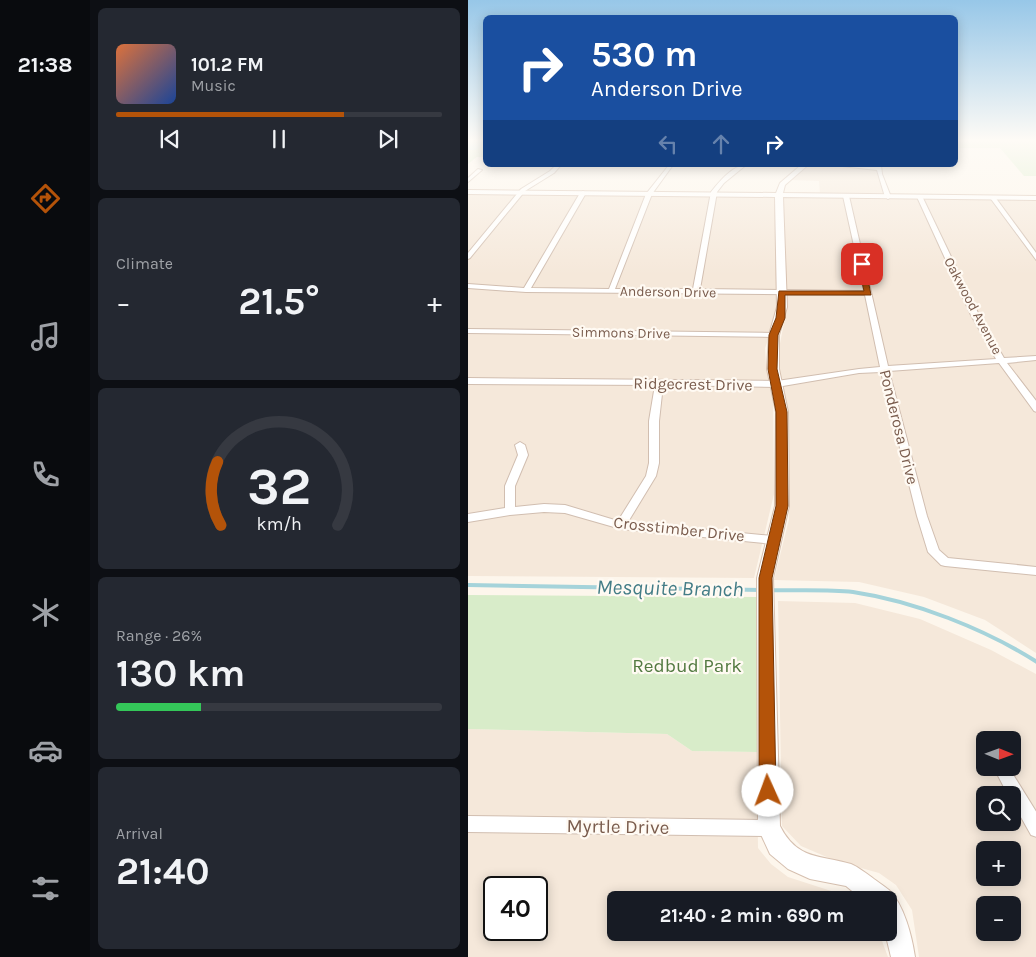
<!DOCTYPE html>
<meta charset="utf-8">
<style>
:root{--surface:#171b24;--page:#242831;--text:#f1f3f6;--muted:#9ea1a6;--line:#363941;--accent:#b45309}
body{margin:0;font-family:Karla,sans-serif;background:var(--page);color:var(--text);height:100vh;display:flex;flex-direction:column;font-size:19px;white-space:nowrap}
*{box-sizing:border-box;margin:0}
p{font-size:16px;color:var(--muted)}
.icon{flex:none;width:28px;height:28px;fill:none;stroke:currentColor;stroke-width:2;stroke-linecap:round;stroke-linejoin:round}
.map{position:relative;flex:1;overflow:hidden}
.sheet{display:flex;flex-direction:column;gap:8px;padding:8px;background:#0d0f14;width:378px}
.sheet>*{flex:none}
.hud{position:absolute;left:15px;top:15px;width:475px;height:152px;border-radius:8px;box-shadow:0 2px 12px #0003;background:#1a4fa0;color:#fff;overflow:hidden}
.needle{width:32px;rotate:91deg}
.buttons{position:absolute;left:508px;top:731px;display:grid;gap:10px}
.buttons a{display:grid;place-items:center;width:45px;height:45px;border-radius:8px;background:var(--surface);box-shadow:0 2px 12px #0003;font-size:25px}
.speed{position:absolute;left:15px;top:876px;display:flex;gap:10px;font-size:25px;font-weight:700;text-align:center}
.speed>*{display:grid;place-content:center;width:65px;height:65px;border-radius:50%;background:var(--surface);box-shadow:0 2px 12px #0003;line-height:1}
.speed .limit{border:2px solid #111;border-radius:8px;background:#fff;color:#111}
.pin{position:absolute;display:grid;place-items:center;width:42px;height:42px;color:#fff;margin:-21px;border-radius:10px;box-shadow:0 2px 8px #0006}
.me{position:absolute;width:55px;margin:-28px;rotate:358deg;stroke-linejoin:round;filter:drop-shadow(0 0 4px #0008)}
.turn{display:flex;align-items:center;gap:18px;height:105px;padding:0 25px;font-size:22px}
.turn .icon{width:65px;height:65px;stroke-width:2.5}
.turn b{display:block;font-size:35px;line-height:42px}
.lanes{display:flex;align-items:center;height:48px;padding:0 25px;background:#0003;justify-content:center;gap:25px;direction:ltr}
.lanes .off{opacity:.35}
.big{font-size:38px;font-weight:700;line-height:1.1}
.sheet .widget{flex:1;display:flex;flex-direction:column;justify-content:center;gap:8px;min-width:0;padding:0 18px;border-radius:8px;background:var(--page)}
.sheet .dial{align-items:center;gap:0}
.dial svg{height:130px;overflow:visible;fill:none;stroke:var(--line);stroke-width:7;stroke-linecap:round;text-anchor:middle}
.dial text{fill:var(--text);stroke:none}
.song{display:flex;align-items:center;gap:15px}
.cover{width:60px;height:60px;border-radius:8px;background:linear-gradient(135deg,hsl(20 70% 55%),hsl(220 70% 35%))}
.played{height:5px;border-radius:2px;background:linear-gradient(90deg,var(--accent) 70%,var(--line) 70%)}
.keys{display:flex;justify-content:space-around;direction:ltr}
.heat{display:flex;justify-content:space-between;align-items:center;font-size:28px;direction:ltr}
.charge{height:8px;border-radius:4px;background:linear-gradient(90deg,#34c759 26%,var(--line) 0)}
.trip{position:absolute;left:139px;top:891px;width:290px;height:50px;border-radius:8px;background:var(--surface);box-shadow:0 2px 12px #0003;font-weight:700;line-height:50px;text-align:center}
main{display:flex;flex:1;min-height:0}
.dock{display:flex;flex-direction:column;width:90px;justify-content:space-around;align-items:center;background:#090b0e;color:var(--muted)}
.dock .icon{width:35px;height:35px}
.dock .selected{color:var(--accent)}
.dock b{font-size:22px;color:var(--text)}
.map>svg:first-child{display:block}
.residential{fill:#f5e8da;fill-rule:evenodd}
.green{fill:#d8ecc9}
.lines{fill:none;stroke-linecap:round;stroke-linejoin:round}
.stream{stroke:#a5d3da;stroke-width:4}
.river{stroke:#bfe3e8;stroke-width:18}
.street-casing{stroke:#d1beb0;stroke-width:2}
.secondary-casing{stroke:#d6c0b0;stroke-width:2}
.street{fill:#fff;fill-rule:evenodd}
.secondary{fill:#fff;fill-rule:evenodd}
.route{fill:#b45309;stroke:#753606}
.labels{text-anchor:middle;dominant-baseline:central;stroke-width:4.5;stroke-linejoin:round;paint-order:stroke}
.far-street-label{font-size:14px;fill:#7a5c4d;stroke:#fffaf3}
.street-label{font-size:16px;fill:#7a5c4d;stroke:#fffaf3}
.near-park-label{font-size:19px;fill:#537a41;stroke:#fffaf3}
.near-street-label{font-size:19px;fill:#7a5c4d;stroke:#fffaf3}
.near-water-label{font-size:21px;font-style:italic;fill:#437c86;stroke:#fffaf3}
</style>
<main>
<nav class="dock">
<b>21:38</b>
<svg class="icon selected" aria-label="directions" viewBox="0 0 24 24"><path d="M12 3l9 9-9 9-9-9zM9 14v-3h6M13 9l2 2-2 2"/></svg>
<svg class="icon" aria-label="music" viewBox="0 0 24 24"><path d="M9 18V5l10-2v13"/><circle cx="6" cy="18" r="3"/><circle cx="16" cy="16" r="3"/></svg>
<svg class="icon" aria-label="phone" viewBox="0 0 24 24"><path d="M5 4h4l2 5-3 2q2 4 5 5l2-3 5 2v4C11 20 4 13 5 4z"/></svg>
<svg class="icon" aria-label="climate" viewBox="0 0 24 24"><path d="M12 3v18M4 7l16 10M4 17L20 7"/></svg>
<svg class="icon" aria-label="car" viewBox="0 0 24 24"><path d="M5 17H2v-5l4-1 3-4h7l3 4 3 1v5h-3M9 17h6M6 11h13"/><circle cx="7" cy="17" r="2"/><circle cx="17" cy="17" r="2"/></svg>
<svg class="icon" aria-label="filters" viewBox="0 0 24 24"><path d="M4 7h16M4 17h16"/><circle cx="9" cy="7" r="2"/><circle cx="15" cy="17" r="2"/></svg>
</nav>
<section class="sheet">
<div class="widget">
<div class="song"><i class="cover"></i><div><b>101.2 FM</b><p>Music</p></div></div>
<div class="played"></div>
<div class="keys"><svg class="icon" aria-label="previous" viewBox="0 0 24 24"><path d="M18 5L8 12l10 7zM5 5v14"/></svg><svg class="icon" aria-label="pause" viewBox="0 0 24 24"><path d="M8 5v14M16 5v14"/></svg><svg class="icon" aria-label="next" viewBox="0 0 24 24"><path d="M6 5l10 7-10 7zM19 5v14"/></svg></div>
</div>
<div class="widget"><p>Climate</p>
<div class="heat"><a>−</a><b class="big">21.5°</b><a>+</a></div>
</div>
<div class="widget dial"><svg viewBox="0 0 100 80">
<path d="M14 69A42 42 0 1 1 86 69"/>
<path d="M14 69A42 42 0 0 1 12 30" stroke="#b45309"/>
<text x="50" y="56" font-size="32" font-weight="700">32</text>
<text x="50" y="72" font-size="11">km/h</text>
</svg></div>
<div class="widget"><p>Range · 26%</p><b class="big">130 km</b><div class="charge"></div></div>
<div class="widget"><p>Arrival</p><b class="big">21:40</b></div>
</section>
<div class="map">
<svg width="569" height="957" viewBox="0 0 569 957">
<rect width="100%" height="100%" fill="#fdf6ec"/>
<g class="residential">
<path d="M340 165 409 170 415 193 352 194 351 181 321 180Z"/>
<path d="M0 194 307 197 310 299 308 318 297 348 298 365 305 394 306 494 286 578 0 576Z"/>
<path d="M315 197 568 200V653L517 620 456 597 391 582 306 580 321 519V466L310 354 319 307Z"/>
<path d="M310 601 387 603 452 619 523 650 568 674V957H451L444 910 428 885 411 873 368 861 333 846 314 826ZM516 740H544V768H516ZM516 795H544V822H516ZM516 850H544V878H516ZM516 905H544V932H516Z"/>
<path d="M0 729 199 734 224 751 289 752 290 848 303 864 320 877 391 900H148V932L411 933 420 957H0ZM26 888H69V930H26Z"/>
</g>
<g class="green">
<path d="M0 141H17V157H9L0 164Z"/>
<path d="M488 141H568V176H556L532 148H488Z"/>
<path d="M0 595 289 597V752L224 751 199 734 0 729Z"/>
</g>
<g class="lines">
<g class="stream">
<path d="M0 585 293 590"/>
<path d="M301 590C328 591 358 589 385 592 446 601 517 629 569 662"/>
</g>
<path class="river" d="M0 141H5"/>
<defs>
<g id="street">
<path d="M88 165H93L86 173 57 191 2 258 0 259V253L53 189 82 171Z"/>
<path d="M201 165H205L184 194 147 289H225L243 192C251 182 265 165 278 165L256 183 249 192 232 289 396 291 375 196 378 194 381 196 420 366 528 359 503 315 449 197 454 196 511 315 536 358 569 356V360L539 363 569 402V412L566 411 531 363 421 371 459 516 471 550 480 558 569 567V575L477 566 473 565 460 552 449 516 413 372 391 373 309 387 195 385 191 421V463L188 476 160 522 305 536 309 537 311 540 309 543 305 544 153 529 97 513 76 512 42 515 0 522V514L37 508V486L50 455 47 445 52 442 57 445 60 455 47 486V507L76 504 97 505 150 521 178 476 181 463V421L187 385 0 384V378L309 381 391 369 412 367 397 295 58 292 0 288V284L56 288 112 193 115 191 118 193 63 288 141 289 178 194Z"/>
<path d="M364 165 409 167V165H413L414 174 423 197 420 199 417 197 409 170Z"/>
<path d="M10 169 14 170 0 182V178Z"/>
<path d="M523 197H527L569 254V261L523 199Z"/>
<path d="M0 329 306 333 310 335 306 337 0 333Z"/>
<path d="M526 768H541L569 813V837L563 835 544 801V795H540Z"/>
<path d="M0 816 301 820 307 822 309 828 307 834 301 836 0 832Z"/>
</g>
<path id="secondary" d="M333 165H340L317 185 315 193 569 196V200L315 197 319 307 311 335V369L320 412 321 506 305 578 312 826C329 860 352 855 383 864 390 867 396 872 402 876 408 881 415 885 421 890 436 905 444 936 447 957H423L417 932H420V900H395L378 886 342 879 320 869 302 854 290 828 289 578 307 506 308 412 299 369 301 335 309 307 307 197 0 194V190L308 193 312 183Z"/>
</defs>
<use href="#street" class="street-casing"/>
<use href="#secondary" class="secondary-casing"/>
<use href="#street" class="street"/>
<use href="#secondary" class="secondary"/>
</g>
<linearGradient id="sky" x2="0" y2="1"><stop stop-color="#97c7e8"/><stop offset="0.51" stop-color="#fefbf6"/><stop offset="1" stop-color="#fefbf6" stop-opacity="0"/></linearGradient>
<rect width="569" height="275" fill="url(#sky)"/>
<path class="route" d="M394 262 397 264 403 295H317V318L310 335 309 369 319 412 320 506 304 578 308 791 306 797 300 800 293 797 291 791V578L308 506V412L300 369 301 335 308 318 311 291H396L390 264Z"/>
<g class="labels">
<g class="far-street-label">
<text transform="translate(200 292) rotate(1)">Anderson Drive</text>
<text transform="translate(505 306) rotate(62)">Oakwood Avenue</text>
<text transform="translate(153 333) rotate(1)">Simmons Drive</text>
</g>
<g class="street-label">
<text transform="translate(225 384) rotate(1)">Ridgecrest Drive</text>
<text transform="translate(431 427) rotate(76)">Ponderosa Drive</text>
<text transform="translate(211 529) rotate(6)">Crosstimber Drive</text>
</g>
<g class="near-park-label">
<text x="219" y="666">Redbud Park</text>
</g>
<g class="near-street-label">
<text transform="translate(150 827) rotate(1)">Myrtle Drive</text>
</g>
<g class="near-water-label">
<text transform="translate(202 588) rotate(1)">Mesquite Branch</text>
</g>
</g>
</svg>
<div class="buttons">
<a><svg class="needle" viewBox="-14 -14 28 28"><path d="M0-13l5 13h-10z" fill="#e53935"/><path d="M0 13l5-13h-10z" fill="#9ea1a6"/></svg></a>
<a><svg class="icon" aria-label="search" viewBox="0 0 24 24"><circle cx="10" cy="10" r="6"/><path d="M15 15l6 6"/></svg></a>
<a>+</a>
<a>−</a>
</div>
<div class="speed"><div class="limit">40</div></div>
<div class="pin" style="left:394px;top:264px;background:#d93025"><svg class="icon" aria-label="arrive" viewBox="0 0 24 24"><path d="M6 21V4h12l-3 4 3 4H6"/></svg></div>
<svg class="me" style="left:300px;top:791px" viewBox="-20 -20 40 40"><circle r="19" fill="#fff"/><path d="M0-13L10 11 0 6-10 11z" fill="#b45309"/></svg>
<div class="trip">21:40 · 2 min · 690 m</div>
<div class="hud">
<div class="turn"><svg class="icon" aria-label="right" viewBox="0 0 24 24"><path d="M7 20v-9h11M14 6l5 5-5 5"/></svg><div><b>530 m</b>Anderson Drive</div></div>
<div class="lanes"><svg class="icon off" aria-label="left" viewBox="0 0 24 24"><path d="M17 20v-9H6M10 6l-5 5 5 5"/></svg><svg class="icon off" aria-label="ahead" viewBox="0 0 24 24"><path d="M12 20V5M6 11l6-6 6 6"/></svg><svg class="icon" aria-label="right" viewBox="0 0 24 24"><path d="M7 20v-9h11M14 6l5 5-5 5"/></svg></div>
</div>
</div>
</main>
